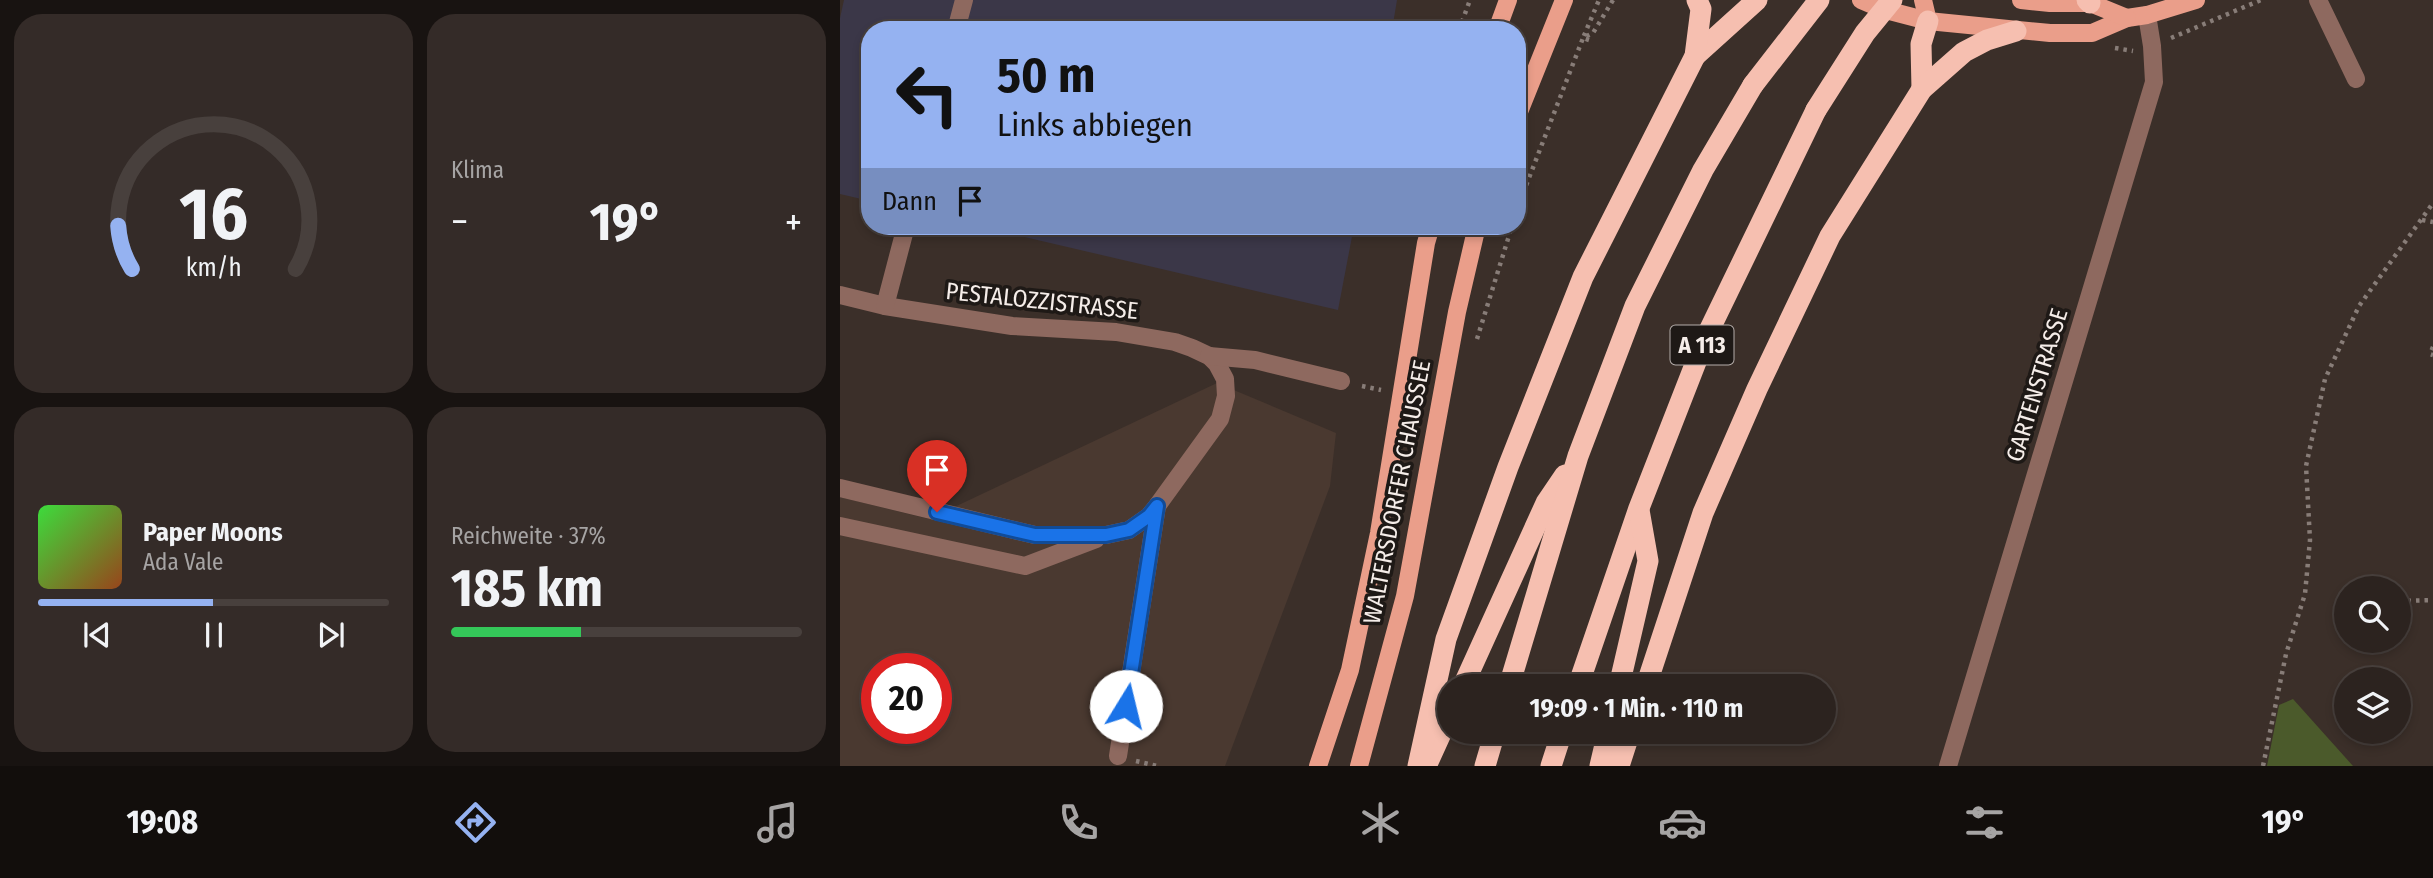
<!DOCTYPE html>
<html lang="de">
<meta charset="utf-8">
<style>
:root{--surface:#2c231f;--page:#342b28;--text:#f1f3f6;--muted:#a6a4a4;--line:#48403d;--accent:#95b2f1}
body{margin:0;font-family:"Fira Sans Condensed",sans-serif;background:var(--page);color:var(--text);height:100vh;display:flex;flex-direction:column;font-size:26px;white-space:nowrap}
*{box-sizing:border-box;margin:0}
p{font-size:23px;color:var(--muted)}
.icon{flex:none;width:38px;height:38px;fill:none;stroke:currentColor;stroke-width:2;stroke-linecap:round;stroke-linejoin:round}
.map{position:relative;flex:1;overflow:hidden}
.panel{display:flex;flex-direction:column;gap:14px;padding:14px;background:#181311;width:840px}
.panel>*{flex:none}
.guide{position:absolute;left:21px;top:21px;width:665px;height:214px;border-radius:28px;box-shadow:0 4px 10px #0003,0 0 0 2px var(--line);background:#95b2f1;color:#111;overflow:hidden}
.fabs{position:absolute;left:1494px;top:576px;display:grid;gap:14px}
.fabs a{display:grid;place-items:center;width:77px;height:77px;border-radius:50%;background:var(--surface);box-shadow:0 4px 10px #0003,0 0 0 2px var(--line);font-size:35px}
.speed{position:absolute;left:21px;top:653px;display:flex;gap:14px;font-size:35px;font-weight:700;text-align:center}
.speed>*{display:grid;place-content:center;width:91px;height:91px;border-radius:50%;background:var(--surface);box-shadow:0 4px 10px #0003,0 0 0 2px var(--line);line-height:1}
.speed .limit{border:10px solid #d22;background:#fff;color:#111}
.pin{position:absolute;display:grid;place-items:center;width:60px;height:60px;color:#fff;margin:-72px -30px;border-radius:50% 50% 50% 0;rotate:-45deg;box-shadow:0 0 7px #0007}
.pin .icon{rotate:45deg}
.me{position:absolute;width:77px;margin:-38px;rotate:9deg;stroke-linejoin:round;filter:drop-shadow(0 0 5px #0008)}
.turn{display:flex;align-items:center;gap:24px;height:147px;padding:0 21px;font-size:32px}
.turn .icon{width:91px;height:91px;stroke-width:2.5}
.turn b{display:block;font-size:49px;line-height:60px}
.then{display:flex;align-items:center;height:66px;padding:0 21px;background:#0003;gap:14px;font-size:26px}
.big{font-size:52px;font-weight:700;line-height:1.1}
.panel .card{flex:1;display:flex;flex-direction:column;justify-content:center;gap:10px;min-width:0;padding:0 24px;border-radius:28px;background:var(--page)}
.panel .dial{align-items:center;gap:0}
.dial svg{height:182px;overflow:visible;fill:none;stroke:var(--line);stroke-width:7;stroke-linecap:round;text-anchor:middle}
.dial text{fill:var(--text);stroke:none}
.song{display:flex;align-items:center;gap:21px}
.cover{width:84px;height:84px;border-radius:10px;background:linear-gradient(135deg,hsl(120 70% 55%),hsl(20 70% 35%))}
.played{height:7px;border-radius:4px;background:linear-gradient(90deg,var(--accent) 50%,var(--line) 50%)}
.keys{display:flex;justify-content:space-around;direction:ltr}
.heat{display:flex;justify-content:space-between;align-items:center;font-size:38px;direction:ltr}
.charge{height:10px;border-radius:5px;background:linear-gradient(90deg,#34c759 37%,var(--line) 0)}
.panel .tiles{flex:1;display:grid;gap:14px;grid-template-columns:repeat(2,1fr)}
.trip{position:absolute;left:597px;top:674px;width:399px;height:70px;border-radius:35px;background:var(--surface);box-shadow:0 4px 10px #0003,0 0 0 2px var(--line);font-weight:700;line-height:70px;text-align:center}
.tabs{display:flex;height:112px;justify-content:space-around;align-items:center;background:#120e0c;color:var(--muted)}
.tabs .icon{width:49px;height:49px}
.tabs .on{color:var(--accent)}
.tabs b{font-size:32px;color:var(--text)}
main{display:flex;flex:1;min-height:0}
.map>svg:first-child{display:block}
.commercial{fill:#3b3748}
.built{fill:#4a3930;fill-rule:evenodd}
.green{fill:#4b5a2b}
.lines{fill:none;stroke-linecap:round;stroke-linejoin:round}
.path{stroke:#887d78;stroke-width:4.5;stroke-dasharray:3.5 5;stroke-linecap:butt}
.minor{stroke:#8e695f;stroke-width:18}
.major{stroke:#ea9e8a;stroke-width:18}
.highway{stroke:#f6bfb0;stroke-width:21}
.highway-bridge{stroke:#f6bfb0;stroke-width:21}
.route-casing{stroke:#114b97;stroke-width:18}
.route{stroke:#1a73e8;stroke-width:12}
.labels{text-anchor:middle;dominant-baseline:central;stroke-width:7;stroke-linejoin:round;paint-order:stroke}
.shield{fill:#1e1916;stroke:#b4adaa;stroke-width:2}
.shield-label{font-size:23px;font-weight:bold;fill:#f5ede9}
.street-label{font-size:24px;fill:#f5ede9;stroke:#1e1916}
</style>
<main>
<section class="panel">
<div class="tiles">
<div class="card dial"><svg viewBox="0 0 100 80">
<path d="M14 69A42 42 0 1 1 86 69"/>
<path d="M14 69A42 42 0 0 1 8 50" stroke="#95b2f1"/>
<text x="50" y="56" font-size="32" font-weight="700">16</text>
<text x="50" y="72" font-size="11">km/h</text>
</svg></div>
<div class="card"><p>Klima</p>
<div class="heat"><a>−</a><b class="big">19°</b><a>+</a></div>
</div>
<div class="card">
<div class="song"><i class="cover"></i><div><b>Paper Moons</b><p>Ada Vale</p></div></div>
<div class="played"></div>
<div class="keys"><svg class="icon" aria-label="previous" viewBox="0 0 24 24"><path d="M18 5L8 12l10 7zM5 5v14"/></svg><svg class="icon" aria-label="pause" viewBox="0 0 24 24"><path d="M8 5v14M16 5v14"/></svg><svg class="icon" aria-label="next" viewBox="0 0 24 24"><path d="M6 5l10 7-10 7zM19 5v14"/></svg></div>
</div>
<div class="card"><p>Reichweite · 37%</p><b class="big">185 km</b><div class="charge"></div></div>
</div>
</section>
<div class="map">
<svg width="1593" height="766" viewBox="0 0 1593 766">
<rect width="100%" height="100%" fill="#3b2f29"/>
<g class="commercial">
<path d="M4 0H557L552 30H30V201L0 194V18Z"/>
<path d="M137 226H514L498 310Z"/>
</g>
<path class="built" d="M377 383 496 433 490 486 385 766H0V497L89 519ZM37 668H96V728H37Z"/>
<path class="green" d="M1453 699 1513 766H1427L1439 705Z"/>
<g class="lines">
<g class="path">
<path d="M619 30 630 0"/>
<path d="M1331 38 1421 0"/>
<path d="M749 40 743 38 759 0"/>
<path d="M1275 48 1293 51"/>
<path d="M677 209 743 38 753 33 773 0"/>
<path d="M1582 220 1593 222"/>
<path d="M637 339 672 226"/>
<path d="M1593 347 1590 354 1593 355"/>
<path d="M522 386 541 390"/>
<path d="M1542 577 1544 588"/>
<path d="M1559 601 1593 600"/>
<path d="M296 761 317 766"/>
<path d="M1423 766 1446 654 1465 594 1470 540 1466 466 1485 379 1519 306 1593 203"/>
</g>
<g class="minor">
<path d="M1478 0 1516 79"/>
<path d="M116 30 124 0"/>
<path d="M0 295 45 306 172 326 276 332 335 342 352 348 369 356 377 364 385 379 386 396 380 419 317 506 309 516 289 530 266 535H195L0 488"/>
<path d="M45 306 66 226"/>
<path d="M369 356 415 360 501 381"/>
<path d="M0 526 185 566 256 539"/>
<path d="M278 756 317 506"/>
<path d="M1108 766 1314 82 1312 46 1307 15"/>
</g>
<g class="major">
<path d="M1021 0 1042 9 1088 21 1210 33H1252L1287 18 1307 15 1356 0"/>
<path d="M1083 0 1088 21"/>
<path d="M1181 0 1210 3H1250L1287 18"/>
<path d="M657 30 668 0"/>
<path d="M677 117 724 0"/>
<path d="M478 766 510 670 539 533 586 243 591 226"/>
<path d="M519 766 565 596 617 312 637 226"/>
</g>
<g class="highway">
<path d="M1247 0 1250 3"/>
<path d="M855 56 917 0"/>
<path d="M1082 89 1081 44 1088 21"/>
<path d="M623 686 706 503 725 475"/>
<path d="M669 686 738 456 795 306 863 170 913 85"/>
<path d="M738 686 799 508 865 339 976 110"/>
<path d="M779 686 808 561 799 510"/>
<path d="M806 686 863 513 917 389 990 236 1082 89 1124 52 1147 40 1176 31"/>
<path d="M588 762 609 716"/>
<path d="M578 766 606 639 668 467 743 277 855 56 861 9 857 0"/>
<path d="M645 766 655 732"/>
<path d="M711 766 722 732"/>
<path d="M760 766 768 732"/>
<path d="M779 766 790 732"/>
</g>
<g class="highway-bridge">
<path d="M913 85 979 0"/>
<path d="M976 110 1025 33 1052 0"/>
</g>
</g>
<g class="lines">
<defs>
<path id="route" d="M97 512 195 535H266L289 530 309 516 317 506 286 706"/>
</defs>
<use href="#route" class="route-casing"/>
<use href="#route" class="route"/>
</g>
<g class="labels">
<rect class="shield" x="830.5" y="325.5" width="63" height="39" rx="5"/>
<g class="shield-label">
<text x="862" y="345">A 113</text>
</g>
<g class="street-label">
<text transform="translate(202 301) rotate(6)">PESTALOZZISTRASSE</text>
<text transform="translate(1197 385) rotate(-73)">GARTENSTRASSE</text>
<text transform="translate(557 492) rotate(-79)">WALTERSDORFER CHAUSSEE</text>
</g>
</g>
</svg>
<div class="fabs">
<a><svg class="icon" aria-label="search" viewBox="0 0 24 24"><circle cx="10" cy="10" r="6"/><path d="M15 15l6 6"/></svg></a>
<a><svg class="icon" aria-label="layers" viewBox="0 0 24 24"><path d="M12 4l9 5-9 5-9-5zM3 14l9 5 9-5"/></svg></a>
</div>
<div class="speed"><div class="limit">20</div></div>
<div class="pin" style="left:97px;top:512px;background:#d93025"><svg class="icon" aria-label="arrive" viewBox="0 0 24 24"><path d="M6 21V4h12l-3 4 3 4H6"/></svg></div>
<svg class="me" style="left:286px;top:706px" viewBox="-20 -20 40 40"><circle r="19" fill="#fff"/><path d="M0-13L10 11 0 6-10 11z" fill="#1a73e8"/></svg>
<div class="trip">19:09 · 1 Min. · 110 m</div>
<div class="guide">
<div class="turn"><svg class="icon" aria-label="left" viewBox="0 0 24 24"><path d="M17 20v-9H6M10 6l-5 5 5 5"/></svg><div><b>50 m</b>Links abbiegen</div></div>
<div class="then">Dann<svg class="icon" aria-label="arrive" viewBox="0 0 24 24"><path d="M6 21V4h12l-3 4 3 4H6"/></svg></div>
</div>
</div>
</main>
<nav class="tabs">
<b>19:08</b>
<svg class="icon on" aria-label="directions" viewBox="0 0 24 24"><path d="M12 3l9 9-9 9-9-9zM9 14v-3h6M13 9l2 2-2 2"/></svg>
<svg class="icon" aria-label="music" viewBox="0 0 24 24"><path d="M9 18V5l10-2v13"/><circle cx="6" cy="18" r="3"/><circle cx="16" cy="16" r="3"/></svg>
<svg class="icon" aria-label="phone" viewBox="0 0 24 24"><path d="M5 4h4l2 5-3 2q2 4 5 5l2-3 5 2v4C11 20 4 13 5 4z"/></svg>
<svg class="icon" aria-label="climate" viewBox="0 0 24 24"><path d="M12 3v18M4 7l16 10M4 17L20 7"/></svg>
<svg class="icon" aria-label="car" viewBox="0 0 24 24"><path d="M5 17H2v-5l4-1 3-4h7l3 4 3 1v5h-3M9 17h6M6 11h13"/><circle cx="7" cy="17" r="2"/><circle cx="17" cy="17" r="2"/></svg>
<svg class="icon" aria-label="filters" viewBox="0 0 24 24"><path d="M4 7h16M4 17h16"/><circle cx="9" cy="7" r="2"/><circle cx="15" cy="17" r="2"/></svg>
<b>19°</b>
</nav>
